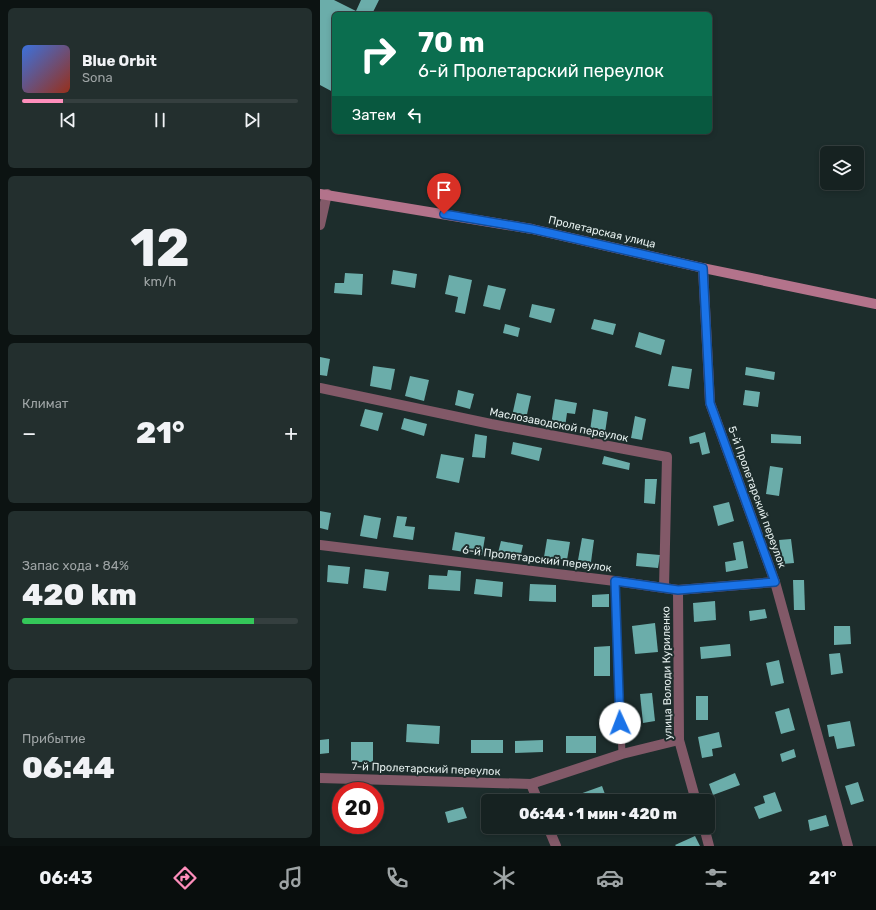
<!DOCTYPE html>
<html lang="ru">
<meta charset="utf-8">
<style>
:root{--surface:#162221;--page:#232f2e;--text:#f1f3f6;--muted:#9ea4a5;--line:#353f3f;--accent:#fe8ebb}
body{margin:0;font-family:Rubik,sans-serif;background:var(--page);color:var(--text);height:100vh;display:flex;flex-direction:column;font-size:15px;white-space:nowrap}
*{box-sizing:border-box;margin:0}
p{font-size:13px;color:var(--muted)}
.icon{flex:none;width:22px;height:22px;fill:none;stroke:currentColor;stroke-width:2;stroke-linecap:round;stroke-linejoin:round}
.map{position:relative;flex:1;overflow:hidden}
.sheet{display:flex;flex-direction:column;gap:8px;padding:8px;background:#0c1312;width:320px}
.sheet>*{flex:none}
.banner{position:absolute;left:12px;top:12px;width:380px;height:122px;border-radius:6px;box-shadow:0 2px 6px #0003,0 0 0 1px var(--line);background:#0b6e4f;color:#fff;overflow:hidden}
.controls{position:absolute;left:500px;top:146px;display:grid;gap:8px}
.controls a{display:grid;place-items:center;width:44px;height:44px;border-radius:6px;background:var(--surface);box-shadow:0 2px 6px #0003,0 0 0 1px var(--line);font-size:20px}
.speed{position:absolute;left:12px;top:782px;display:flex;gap:8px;font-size:20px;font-weight:700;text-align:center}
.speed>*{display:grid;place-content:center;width:52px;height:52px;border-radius:50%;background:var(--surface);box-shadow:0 2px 6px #0003,0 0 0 1px var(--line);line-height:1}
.speed .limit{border:6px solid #d22;background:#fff;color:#111}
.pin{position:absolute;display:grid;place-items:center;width:34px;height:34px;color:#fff;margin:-41px -17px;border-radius:50% 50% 50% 0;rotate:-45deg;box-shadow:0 0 4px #0007}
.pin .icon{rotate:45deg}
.me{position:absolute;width:44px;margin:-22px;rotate:358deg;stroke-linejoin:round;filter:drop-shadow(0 0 3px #0008)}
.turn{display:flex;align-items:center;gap:14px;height:84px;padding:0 20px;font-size:18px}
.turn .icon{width:52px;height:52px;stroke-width:2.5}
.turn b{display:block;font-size:28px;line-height:34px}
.then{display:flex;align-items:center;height:38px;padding:0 20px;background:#0003;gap:8px;font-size:15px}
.big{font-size:30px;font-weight:800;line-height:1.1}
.sheet .card{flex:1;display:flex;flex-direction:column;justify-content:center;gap:6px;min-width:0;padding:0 14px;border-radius:6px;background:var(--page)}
.sheet .dial{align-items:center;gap:0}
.dial b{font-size:52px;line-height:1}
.song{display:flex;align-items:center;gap:12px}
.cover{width:48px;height:48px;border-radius:6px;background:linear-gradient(135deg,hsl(220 70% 55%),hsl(10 70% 35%))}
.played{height:4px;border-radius:2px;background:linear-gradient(90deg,var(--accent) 15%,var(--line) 15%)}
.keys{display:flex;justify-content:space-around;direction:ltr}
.heat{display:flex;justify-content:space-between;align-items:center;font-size:22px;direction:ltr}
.charge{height:6px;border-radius:3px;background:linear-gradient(90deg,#34c759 84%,var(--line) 0)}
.trip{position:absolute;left:161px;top:794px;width:234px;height:40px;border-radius:6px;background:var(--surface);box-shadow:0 2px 6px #0003,0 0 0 1px var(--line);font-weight:800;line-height:40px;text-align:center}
.menu{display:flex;height:64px;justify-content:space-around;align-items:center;background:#090e0d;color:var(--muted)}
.menu .icon{width:28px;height:28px}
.menu .active{color:var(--accent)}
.menu b{font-size:18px;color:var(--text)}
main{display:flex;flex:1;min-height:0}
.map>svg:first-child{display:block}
.building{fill:#6badaa}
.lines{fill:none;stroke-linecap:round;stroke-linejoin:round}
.service{stroke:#825968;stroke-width:7}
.minor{stroke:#825968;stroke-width:10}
.secondary{stroke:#b3738b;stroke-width:10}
.route-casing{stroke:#114b97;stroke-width:10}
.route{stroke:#1a73e8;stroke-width:7}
.labels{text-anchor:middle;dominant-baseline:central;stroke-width:4;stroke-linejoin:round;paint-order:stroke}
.street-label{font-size:11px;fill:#e4eeed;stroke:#1d2d2c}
</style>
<main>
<section class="sheet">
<div class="card">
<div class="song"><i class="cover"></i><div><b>Blue Orbit</b><p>Sona</p></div></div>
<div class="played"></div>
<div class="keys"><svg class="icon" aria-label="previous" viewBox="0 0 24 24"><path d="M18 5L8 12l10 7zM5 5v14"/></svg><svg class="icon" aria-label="pause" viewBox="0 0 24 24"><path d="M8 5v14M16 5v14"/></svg><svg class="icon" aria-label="next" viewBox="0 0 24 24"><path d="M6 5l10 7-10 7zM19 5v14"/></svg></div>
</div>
<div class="card dial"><b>12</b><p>km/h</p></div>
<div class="card"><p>Климат</p>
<div class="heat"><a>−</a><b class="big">21°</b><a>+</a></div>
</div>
<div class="card"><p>Запас хода · 84%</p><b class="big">420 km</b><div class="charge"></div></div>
<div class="card"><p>Прибытие</p><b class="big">06:44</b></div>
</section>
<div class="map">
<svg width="556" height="846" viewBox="0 0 556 846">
<rect width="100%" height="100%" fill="#1d2d2c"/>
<g class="building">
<path d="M0 0H14L36 11 41 0H59L52 14H14L13 92 0 85Z"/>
<path d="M73 270 97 274 95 288 71 284Z"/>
<path d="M25 273 43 274 42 295 14 293 15 283H24Z"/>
<path d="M129 275 152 280 145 314 135 312 138 297 125 294Z"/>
<path d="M168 285 186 289 180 310 163 306Z"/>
<path d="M212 304 235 309 231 323 209 317Z"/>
<path d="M274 319 296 324 293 335 271 329Z"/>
<path d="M185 324 200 328 198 337 183 333Z"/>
<path d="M319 332 345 340 341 355 315 347Z"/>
<path d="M0 357 10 359 7 376 0 375Z"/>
<path d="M53 366 75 369 71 390 50 386Z"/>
<path d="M352 366 372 369 369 389 348 386Z"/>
<path d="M426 367 455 372 454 380 425 375Z"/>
<path d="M90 376 109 380 104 401 85 396Z"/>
<path d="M138 390 154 394 150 409 135 405Z"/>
<path d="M425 390 440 392 438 407 423 405Z"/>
<path d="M197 393 211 396 206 419 192 416Z"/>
<path d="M235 399 257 403 255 414 247 413 245 427 231 425Z"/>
<path d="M45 409 63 413 58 431 40 426Z"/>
<path d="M273 409 288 412 285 433 270 431Z"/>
<path d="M315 416 326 419 322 440 311 438Z"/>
<path d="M84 418 107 424 104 436 81 429Z"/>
<path d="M385 432 390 453 382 455 379 442 370 444 369 437Z"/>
<path d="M155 434 167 436 165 458 152 457Z"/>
<path d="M451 434 481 436V444L451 443Z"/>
<path d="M193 442 222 448 219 461 191 454Z"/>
<path d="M121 454 144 458 139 483 116 478Z"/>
<path d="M284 456 310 463 309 470 282 464Z"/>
<path d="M450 466 463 468 459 496 446 494Z"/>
<path d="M325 479H337L335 504 324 503Z"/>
<path d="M409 502 414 521 398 526 393 506Z"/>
<path d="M0 511 11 513 8 530 0 528Z"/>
<path d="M44 515 61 518 57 539 40 536Z"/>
<path d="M77 516 87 517 85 526 95 527 93 540 73 537Z"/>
<path d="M135 532 165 537 162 555 132 550Z"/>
<path d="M262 538 274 540 271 562 258 560Z"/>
<path d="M227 539 250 542 247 560 224 557Z"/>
<path d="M471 539 474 563 462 564 459 540Z"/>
<path d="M181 541 203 545 200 558 178 553Z"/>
<path d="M423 541 428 568 406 572 405 562 416 560 413 543Z"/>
<path d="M317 553 340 555 338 568 316 566Z"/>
<path d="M8 565 30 567 28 584 7 582Z"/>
<path d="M45 569 69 572 66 591 43 588Z"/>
<path d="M128 570 141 571 140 591 108 589 109 575 127 576Z"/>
<path d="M156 579 183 582 182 597 154 594Z"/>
<path d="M473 580H484L485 610H474Z"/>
<path d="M210 584 236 585V602L209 601Z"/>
<path d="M289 594V607H272V595Z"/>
<path d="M395 601 396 620 374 622 373 603Z"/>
<path d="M445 609 447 618 430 621 429 611Z"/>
<path d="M335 623 338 652 315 654 312 626Z"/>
<path d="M514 626H530L531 644 514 645Z"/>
<path d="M410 644 411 656 381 659 380 647Z"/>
<path d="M290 646V676H274V647Z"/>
<path d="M520 653 523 673 511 675 509 654Z"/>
<path d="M459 660 464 683 451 686 446 663Z"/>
<path d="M332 693 335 721 323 723 320 694Z"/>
<rect x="376" y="696" width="12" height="24"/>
<path d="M469 708 475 730 461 734 455 712Z"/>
<path d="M530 721 535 746 517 749 514 736 509 737 507 725Z"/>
<path d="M87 724 120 726 119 744 86 742Z"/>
<path d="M399 732 402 747 392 749 393 756 382 758 378 737Z"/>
<rect x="246" y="736" width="30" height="17"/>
<path d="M9 739V753L0 754V740Z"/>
<rect x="151" y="740" width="32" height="13"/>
<path d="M223 740V752L195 753V741Z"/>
<rect x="31" y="742" width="22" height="20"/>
<path d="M474 749 476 757 462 762 460 754Z"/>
<path d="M415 773 420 785 393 795 389 784Z"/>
<path d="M538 782 544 801 531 805 525 786Z"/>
<path d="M282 786 286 797 274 801H259L257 795Z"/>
<path d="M455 792 462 811 439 819 434 807 445 803 443 796Z"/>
<path d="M359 795 361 801H341Z"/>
<path d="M198 797V801H170V799Z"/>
<path d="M143 807 147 818 128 823 125 812Z"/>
<path d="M506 815 509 826 490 831 488 820Z"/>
<path d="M375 836 380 846H356L355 845Z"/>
</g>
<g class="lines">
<path class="service" d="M295 581 302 754"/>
<g class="minor">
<path d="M0 225 7 194"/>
<path d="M383 268 390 403 455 582 528 846"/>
<path d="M0 388 171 424 347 457 344 588"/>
<path d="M0 545 295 581 358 590 455 582"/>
<path d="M358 590 359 740 376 801"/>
<path d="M0 778 211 784 302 754 359 740"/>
<path d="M211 784 218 801"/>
<path d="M228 827 236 846"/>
<path d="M384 827 389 846"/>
</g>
<path class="secondary" d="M0 194 212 229 383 268 556 304"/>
</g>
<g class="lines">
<defs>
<path id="route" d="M124 214 212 229 383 268 390 403 455 582 358 590 295 581 300 723"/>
</defs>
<use href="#route" class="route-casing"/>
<use href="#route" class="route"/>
</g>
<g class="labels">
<g class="street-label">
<text transform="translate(282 232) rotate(13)">Пролетарская улица</text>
<text transform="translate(239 425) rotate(11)">Маслозаводской переулок</text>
<text transform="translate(437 497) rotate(70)">5-й Пролетарский переулок</text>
<text transform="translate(217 559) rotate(7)">6-й Пролетарский переулок</text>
<text transform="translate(347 673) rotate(-91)">улица Володи Куриленко</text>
<text transform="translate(106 769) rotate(2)">7-й Пролетарский переулок</text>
</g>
</g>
</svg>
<div class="controls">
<a><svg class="icon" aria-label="layers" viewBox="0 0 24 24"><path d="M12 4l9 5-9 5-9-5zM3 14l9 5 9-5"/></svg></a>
</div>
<div class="speed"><div class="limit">20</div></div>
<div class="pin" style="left:124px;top:214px;background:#d93025"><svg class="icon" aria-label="arrive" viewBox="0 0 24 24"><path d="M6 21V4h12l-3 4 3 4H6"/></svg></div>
<svg class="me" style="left:300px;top:723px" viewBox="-20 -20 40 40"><circle r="19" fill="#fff"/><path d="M0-13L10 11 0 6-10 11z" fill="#1a73e8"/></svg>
<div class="trip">06:44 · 1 мин · 420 m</div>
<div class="banner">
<div class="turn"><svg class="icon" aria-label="right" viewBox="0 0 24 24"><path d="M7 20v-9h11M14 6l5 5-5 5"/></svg><div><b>70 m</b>6-й Пролетарский переулок</div></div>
<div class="then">Затем<svg class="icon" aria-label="left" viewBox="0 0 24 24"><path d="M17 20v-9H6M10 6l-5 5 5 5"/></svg></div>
</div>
</div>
</main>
<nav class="menu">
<b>06:43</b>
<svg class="icon active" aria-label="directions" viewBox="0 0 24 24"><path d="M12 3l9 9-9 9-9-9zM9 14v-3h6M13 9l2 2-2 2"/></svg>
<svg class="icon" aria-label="music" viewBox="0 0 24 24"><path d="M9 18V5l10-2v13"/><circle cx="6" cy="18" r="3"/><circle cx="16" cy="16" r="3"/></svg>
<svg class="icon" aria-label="phone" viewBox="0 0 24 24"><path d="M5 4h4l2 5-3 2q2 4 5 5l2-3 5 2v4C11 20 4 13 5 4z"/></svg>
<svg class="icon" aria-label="climate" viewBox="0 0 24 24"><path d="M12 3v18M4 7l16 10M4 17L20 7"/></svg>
<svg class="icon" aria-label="car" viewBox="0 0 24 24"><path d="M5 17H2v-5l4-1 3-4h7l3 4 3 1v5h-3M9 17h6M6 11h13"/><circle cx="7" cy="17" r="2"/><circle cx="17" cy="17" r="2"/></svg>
<svg class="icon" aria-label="filters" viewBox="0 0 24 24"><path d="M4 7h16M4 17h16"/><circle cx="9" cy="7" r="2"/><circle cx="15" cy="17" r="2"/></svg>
<b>21°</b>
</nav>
